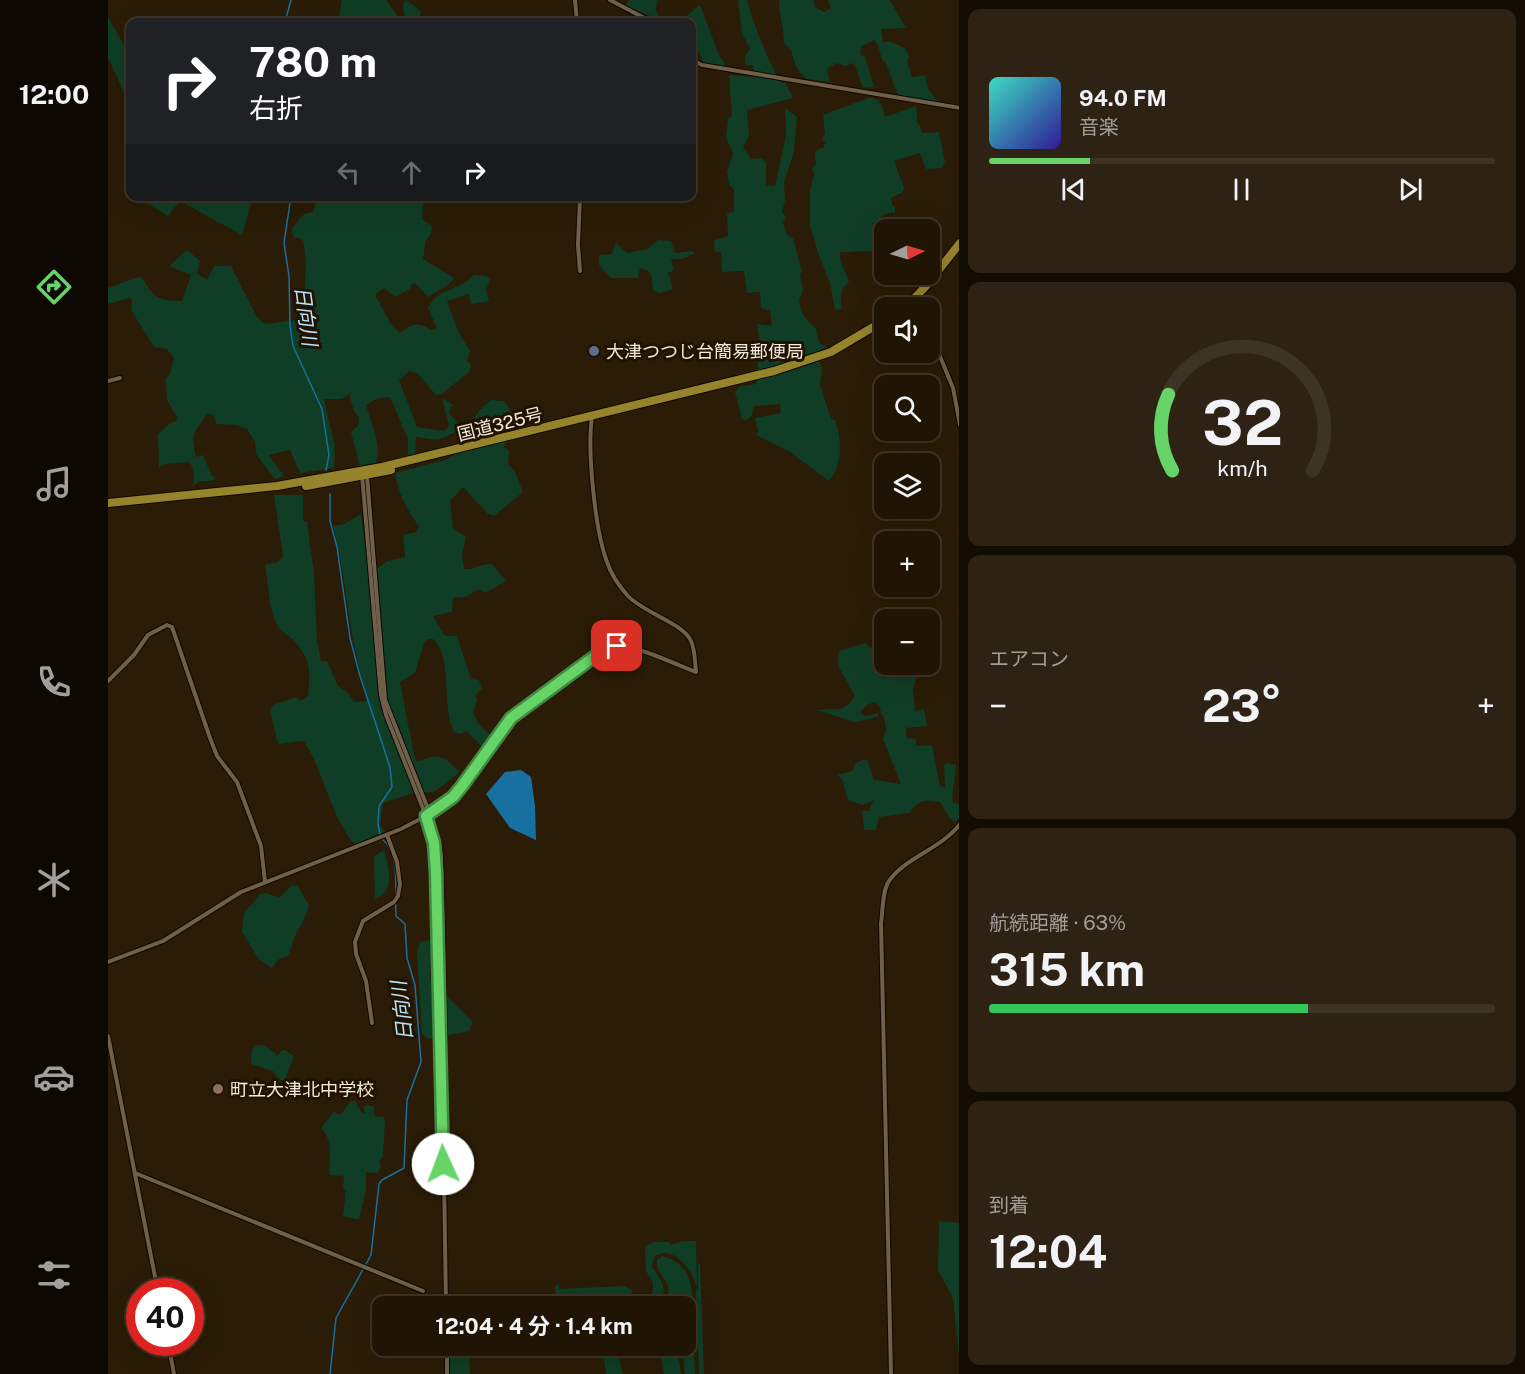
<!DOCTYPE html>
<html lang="ja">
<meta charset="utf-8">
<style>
:root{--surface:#201504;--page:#2d2213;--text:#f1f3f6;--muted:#a29f9a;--line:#3d3426;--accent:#66d466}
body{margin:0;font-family:"Public Sans","Noto Sans JP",sans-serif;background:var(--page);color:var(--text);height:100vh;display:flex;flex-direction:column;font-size:22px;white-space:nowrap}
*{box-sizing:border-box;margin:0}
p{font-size:20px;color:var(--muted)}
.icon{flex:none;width:33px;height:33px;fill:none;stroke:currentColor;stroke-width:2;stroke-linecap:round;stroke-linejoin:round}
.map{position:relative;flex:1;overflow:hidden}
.details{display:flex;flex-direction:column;gap:9px;padding:9px;background:#120c02;width:566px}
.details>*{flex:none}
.banner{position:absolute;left:18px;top:18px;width:570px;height:183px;border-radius:12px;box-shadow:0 6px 24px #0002,0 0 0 2px var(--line);background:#202124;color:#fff;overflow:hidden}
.needle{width:39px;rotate:85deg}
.buttons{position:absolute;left:766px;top:219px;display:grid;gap:12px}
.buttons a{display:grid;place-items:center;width:66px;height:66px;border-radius:12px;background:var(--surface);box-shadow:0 6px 24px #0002,0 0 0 2px var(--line);font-size:30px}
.speed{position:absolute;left:18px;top:1278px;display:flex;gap:12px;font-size:30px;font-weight:700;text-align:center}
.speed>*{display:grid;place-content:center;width:78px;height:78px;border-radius:50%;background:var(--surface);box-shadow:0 6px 24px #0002,0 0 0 2px var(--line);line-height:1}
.speed .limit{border:9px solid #d22;background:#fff;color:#111}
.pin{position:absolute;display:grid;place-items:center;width:51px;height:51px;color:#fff;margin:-26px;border-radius:12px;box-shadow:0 3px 9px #0006}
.me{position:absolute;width:66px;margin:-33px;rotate:358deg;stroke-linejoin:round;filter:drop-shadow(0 0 4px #0008)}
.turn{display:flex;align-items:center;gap:21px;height:126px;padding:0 24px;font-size:27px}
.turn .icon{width:78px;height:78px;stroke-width:2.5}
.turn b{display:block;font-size:42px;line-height:51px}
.lanes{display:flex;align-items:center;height:57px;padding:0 24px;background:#0003;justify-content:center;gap:30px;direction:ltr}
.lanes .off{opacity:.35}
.big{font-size:45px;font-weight:700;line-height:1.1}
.details .widget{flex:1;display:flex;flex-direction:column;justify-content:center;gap:9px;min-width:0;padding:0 21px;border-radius:12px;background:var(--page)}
.details .dial{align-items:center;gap:0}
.dial svg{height:156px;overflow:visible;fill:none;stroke:var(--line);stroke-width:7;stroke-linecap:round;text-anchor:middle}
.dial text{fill:var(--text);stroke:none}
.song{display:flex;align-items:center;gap:18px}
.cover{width:72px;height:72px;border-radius:9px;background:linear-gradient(135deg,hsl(170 70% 55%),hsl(250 70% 35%))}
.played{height:6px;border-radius:3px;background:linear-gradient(90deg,var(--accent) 20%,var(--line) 20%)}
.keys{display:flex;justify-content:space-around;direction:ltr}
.heat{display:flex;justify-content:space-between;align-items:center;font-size:33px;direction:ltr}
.charge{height:9px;border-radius:4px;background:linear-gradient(90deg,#34c759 63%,var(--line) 0)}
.trip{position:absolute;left:264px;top:1296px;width:324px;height:60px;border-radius:12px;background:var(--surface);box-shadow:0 6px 24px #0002,0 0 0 2px var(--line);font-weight:700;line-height:60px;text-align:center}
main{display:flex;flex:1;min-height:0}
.tab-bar{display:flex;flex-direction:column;width:108px;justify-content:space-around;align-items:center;background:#0d0802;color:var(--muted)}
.tab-bar .icon{width:42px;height:42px}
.tab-bar .on{color:var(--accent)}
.tab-bar b{font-size:27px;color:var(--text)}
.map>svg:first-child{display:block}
.green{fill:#103d25}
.water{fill:#1770a0}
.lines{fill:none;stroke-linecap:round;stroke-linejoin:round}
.stream{stroke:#1770a0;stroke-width:1.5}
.minor-casing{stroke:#120600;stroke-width:6}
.highway-casing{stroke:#120600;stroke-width:10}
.minor{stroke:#706049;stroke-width:4}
.highway{stroke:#96842d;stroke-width:8}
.route-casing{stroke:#428a42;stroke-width:15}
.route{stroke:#66d466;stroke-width:10}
.service-dot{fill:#5c6f8a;stroke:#201300;stroke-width:2}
.education-dot{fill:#8d6e63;stroke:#201300;stroke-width:2}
.labels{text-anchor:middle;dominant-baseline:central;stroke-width:6;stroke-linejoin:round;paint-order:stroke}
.poi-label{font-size:18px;fill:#f3e9dc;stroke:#201300;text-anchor:start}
.street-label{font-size:18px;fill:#f3e9dc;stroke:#201300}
.water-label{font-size:20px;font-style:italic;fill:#bce3fe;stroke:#201300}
</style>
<main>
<nav class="tab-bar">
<b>12:00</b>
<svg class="icon on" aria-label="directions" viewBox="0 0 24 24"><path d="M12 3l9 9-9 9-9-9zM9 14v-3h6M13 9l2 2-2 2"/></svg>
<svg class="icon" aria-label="music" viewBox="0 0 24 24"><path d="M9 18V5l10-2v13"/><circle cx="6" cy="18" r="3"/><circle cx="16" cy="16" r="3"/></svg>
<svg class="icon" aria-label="phone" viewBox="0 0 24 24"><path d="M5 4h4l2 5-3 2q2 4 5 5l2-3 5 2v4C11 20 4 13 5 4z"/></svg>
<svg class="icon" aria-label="climate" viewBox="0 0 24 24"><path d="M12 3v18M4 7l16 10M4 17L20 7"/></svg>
<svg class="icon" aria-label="car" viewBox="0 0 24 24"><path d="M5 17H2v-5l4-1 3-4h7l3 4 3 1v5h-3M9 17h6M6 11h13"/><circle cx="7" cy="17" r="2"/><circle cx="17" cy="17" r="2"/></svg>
<svg class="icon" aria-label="filters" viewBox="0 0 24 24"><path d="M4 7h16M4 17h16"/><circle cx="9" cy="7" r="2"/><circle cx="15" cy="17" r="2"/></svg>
</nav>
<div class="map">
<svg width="852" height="1374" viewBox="0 0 852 1374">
<rect width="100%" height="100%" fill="#2a1c06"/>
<g class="green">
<path d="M234 0H278L292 19 297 20 295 4 298 0 313 11 310 22H230Z"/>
<path d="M521 0H549L548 10 551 15 545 17 517 6Z"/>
<path d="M630 0H639C647 29 658 55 672 82L678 83 685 98 639 110 641 135 635 147 643 159 653 158 658 162V185L667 186 678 135 677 108 689 117 686 151 676 183 677 201 674 212 678 217 675 223 680 236 685 238 694 271 692 276 695 290 691 301 695 315 708 329 711 343 719 347 708 352 714 369 712 385 723 419 727 420C734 440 735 463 721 481L682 452 648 435 650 431 647 418 673 413 672 404 646 406 644 415 638 421 634 419 627 392 631 387 648 384 652 345 649 324 664 326 662 311 653 308 652 292 639 293 636 271 614 272 613 252H607L606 240 620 236 619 213 626 212V189L621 185 619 172 625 154 618 137 620 118 624 116 621 75 646 77 647 72 644 65H638C635 60 638 53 642 49L634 33Z"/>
<path d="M671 0H705L707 7 716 12 723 8 720 0H782L798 28 773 29 775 42 781 41 797 48 801 57 799 61 804 77 817 75 820 89 830 102 790 95 777 61 774 60 770 45 766 40 753 47 752 54 757 57 766 87 755 88 746 63 737 66 729 63 719 69 722 82 698 79 688 67 683 50 676 43C676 28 671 15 671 0Z"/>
<path d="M592 5 611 55 617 64 614 67 595 62 584 36V22H578L576 18Z"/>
<path d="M0 17 22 56V94L18 97 0 57Z"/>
<path d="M760 98C774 97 774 107 777 117L808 106 809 121 815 133 831 132 837 162 834 168 818 169 812 153 786 161 796 188 795 192 783 198 784 205 787 207V213C772 211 764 227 769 240 771 244 774 247 777 251L732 252C730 262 739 273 741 283 731 289 732 298 734 309L727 310 722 283 710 253 702 225V190L706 175 704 168 708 165 707 153 710 149 715 148 718 142 714 140 717 133 715 115Z"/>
<path d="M28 197 162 196V197L160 203H143L134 235 72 201 60 216Z"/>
<path d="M210 197H316L314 219 324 226 323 234 318 240 315 259 346 278 341 284 320 297 307 283 303 285V288L287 297 276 288 267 295 284 326 292 333C303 324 310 321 323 330L329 328 320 308C329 288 353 290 366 275L378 276 382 279 378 290 381 301 363 304 361 294 339 301 350 331 362 351 359 361 363 364 362 371 334 394 328 395 309 373 301 371 291 380 309 427 336 431 341 426 334 398 345 405 340 412 356 430 352 435 348 432 330 440 308 437 307 454 300 455V439L282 397 268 399 258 405C263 422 274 445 268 463L252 466 243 432 250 426 251 417 246 411 241 394 234 399H216L227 446 226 468 192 473 182 450 161 455 176 476 167 479 148 454 147 442 139 429 129 425 109 424 105 415 99 414C86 436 82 427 88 457L95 455 104 476 108 478 104 481H92L85 486 86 473 82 462 58 464 51 467 50 434 62 423 68 421 69 417 59 400 58 379 62 373 66 358 59 349 46 347 23 310 24 300 21 298 0 304V288L33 276C47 299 48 300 74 301L83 275 61 266 79 250 92 261 89 274 99 280 106 266H123L149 317 157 324 195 319C195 292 201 267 195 240L186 237 183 229 196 214 205 212Z"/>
<path d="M550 240 563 241 567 253 585 251 586 254 574 259H563L566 270 560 273 565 288 563 290 552 293 545 291 543 274 540 271 532 268 530 278H503L491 265V255L504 254 508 243 519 253 539 249Z"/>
<path d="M383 400 396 401 408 419 405 431 396 447 401 451 400 464 407 472 415 492 386 516 380 514 355 487 342 501 345 528 358 537 354 555 356 569C367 570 373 563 384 564L398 581 377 593 371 589 358 597 345 598 344 612 325 616 337 636H349L363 679 371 680 374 689 367 695 369 700 365 713 370 723 385 738 377 749 358 731 352 734 346 732C333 705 345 655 325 639H320L316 643 307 673 292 682 306 755 309 761C315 761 317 758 323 757 337 754 343 765 352 772L326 792 305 793 275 803 272 824 277 832 248 844 243 841 229 817 206 759 196 741 170 744 162 711 165 705 188 697 192 701 200 696C202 672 204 660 186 641 182 636 175 633 172 629 160 612 161 585 157 565L170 562 175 556 166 495H195V521L199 522 206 573 209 642 213 661H219L230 686 240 693 246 702 258 701 260 697C240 641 240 584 225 526L236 524 253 514 260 565 270 568 280 561 297 557 295 535 308 532 311 526C299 511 290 492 287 473L340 459 367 441 362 435C364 418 370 410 383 400Z"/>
<path d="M758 643 761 647 777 652V664L798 665 799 674 808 677 805 690 807 711 816 709 819 726 798 728 799 738 808 739V746L824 745 832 786 837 788 836 765 839 763 848 765 844 799 846 803 851 804V819L847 821 842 819 832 802C817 799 810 800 801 813L771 817 768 830H756L754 811H761L763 804 767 800 754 805 740 800 734 779 729 775 744 771 747 764 756 759 759 760 766 780 793 784 775 739 778 729 776 717 773 714 772 707 767 702 758 705 752 713 758 716 770 713V717L747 722 709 710C725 707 734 716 747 696L730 665 731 651Z"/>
<path d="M276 850C280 867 289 891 267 899L266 856Z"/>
<path d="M183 886H190L201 906C197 923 183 937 182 955L171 959 164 968 151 960 134 932 136 913 152 894 159 893 171 898Z"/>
<path d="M321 940 323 945 322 979 365 1022 361 1031 321 1039 314 1034 309 952 312 942Z"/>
<path d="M149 1045 158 1046 170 1056 173 1051 177 1050 186 1056 177 1080H172L166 1074 167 1072 143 1064 144 1050Z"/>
<path d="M242 1101H247L254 1113H257L255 1107 260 1105 266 1107V1116L276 1117 277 1120 275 1157 271 1161 273 1165 270 1173 258 1172V1190L251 1220 235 1216 238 1190 235 1188 236 1176 222 1175C220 1158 226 1140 213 1128L226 1112 233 1115Z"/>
<path d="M831 1221 851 1223V1355L845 1298 830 1270Z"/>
<path d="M575 1241H588L589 1286 588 1287C587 1270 562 1243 546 1257L544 1267C555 1284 559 1286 553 1306H544L545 1283 538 1271 537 1247 546 1242H562V1245Z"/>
<path d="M554 1256C586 1265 584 1288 585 1314L578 1311V1306H557C569 1278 547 1279 549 1260Z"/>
<path d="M592 1263 596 1374H591L588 1290 590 1288V1264Z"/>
<path d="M451 1283V1289L516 1286 524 1290 523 1304 518 1306C510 1287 485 1296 468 1297L461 1306H448L447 1287Z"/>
<path d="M578 1315 583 1318 585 1324 587 1374H577L574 1346H578Z"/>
<path d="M341 1346H361L362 1374H342Z"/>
<path d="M494 1346H508L515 1374H498Z"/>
<path d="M551 1346H569L573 1374H556Z"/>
</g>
<path class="water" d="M413 770 423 777 427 806 428 840 402 828 378 794 397 772Z"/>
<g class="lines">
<g class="stream">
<path d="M177 22 183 0"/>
<path d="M183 196 176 243 181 276 182 325 185 346 214 409 221 455 218 470"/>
<path d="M222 494V521L229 547 242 638 252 676 282 767 284 787 271 806 270 823 272 835"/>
<path d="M222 1374 228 1318 263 1255 271 1184 274 1180 296 1168 299 1100 313 1062 307 985 299 958 297 924 288 916C286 894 294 854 274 839"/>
</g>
<defs>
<g id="minor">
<path d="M467 0 469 22"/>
<path d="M502 0 544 22"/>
<path d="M584 60 594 65 852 108"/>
<path d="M472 271 470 245 472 196"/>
<path d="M822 332 845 388 852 425"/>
<path d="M0 381 12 378"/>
<path d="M254 475 273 695 278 715 318 816 326 843 332 1040 334 1048 338 1306"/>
<path d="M259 476 277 700 322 814 333 854 337 1040 334 1048"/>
<path d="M0 681 26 655 40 635 59 625 64 627 102 738 109 756 129 782 153 846 157 882"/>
<path d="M0 962 55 941 133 892 293 829 318 816 345 797 403 718 499 648C520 640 566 664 588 672 587 662 587 650 583 641 575 623 536 613 520 596 511 586 503 574 499 562 487 530 479 450 484 417"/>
<path d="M264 1023 258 981 248 954 247 942 255 921 286 902 290 896 292 884 289 862 279 835"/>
<path d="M0 1036 50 1292"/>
<path d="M27 1173 315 1291"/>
<path d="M60 1342 66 1374"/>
<path d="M339 1346V1374"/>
<path d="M783 1374 773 923C775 911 774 891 781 881 798 857 833 849 852 824"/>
</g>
<g id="highway">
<path d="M797 308 818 286 852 243"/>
<path d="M198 486 283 470"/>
<path d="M0 503 169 486 274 467 666 371 723 352 777 320"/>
</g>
</defs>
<use href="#minor" class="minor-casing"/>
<use href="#highway" class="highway-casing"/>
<use href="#minor" class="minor"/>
<use href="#highway" class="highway"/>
</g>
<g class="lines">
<defs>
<path id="route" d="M335 1164 328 872 326 843 318 816 345 797 354 786 403 718 494 651 509 646"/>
</defs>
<use href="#route" class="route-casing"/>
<use href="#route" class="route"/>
</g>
<circle class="service-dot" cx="486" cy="351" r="6"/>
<circle class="education-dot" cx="110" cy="1089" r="6"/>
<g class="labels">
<g class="poi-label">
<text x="498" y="351">大津つつじ台簡易郵便局</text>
<text x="122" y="1089">町立大津北中学校</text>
</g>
<g class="street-label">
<text transform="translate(392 424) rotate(-14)">国道325号</text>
</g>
<g class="water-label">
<text transform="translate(198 316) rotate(82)">日向川</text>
<text transform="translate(294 1011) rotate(-97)">日向川</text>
</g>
</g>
</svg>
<div class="buttons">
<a><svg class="needle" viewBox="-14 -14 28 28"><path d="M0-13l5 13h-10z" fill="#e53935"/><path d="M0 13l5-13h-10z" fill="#a29f9a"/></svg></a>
<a><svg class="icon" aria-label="sound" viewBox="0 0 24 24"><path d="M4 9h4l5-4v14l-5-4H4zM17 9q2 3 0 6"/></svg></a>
<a><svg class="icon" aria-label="search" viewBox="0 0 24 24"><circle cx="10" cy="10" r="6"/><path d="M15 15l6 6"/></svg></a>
<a><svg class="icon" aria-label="layers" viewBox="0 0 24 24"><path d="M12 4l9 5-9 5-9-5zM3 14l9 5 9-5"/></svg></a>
<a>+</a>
<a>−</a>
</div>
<div class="speed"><div class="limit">40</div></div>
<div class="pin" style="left:509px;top:646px;background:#d93025"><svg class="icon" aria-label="arrive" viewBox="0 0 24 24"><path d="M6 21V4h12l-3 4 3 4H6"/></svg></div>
<svg class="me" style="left:335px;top:1164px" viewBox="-20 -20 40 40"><circle r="19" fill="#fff"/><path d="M0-13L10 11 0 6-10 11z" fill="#66d466"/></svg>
<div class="trip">12:04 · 4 分 · 1.4 km</div>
<div class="banner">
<div class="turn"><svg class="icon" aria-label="right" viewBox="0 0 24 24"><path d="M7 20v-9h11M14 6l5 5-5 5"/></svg><div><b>780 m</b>右折</div></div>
<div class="lanes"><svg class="icon off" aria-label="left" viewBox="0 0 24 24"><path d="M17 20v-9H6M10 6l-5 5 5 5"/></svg><svg class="icon off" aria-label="ahead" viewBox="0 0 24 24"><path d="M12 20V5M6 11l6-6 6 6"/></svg><svg class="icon" aria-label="right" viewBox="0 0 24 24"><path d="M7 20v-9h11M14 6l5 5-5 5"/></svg></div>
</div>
</div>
<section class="details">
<div class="widget">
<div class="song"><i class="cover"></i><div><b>94.0 FM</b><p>音楽</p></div></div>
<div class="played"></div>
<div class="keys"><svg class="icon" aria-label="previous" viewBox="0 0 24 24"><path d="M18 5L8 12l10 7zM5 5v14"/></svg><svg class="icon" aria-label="pause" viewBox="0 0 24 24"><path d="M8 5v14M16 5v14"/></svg><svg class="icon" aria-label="next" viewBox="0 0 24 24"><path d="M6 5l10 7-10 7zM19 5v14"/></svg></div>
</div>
<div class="widget dial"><svg viewBox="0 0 100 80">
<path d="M14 69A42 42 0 1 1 86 69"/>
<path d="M14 69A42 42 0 0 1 12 30" stroke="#66d466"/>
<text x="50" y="56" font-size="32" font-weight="700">32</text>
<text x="50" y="72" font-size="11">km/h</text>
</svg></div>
<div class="widget"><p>エアコン</p>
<div class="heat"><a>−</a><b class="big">23°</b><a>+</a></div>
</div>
<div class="widget"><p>航続距離 · 63%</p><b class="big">315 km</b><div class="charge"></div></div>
<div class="widget"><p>到着</p><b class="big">12:04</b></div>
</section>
</main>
